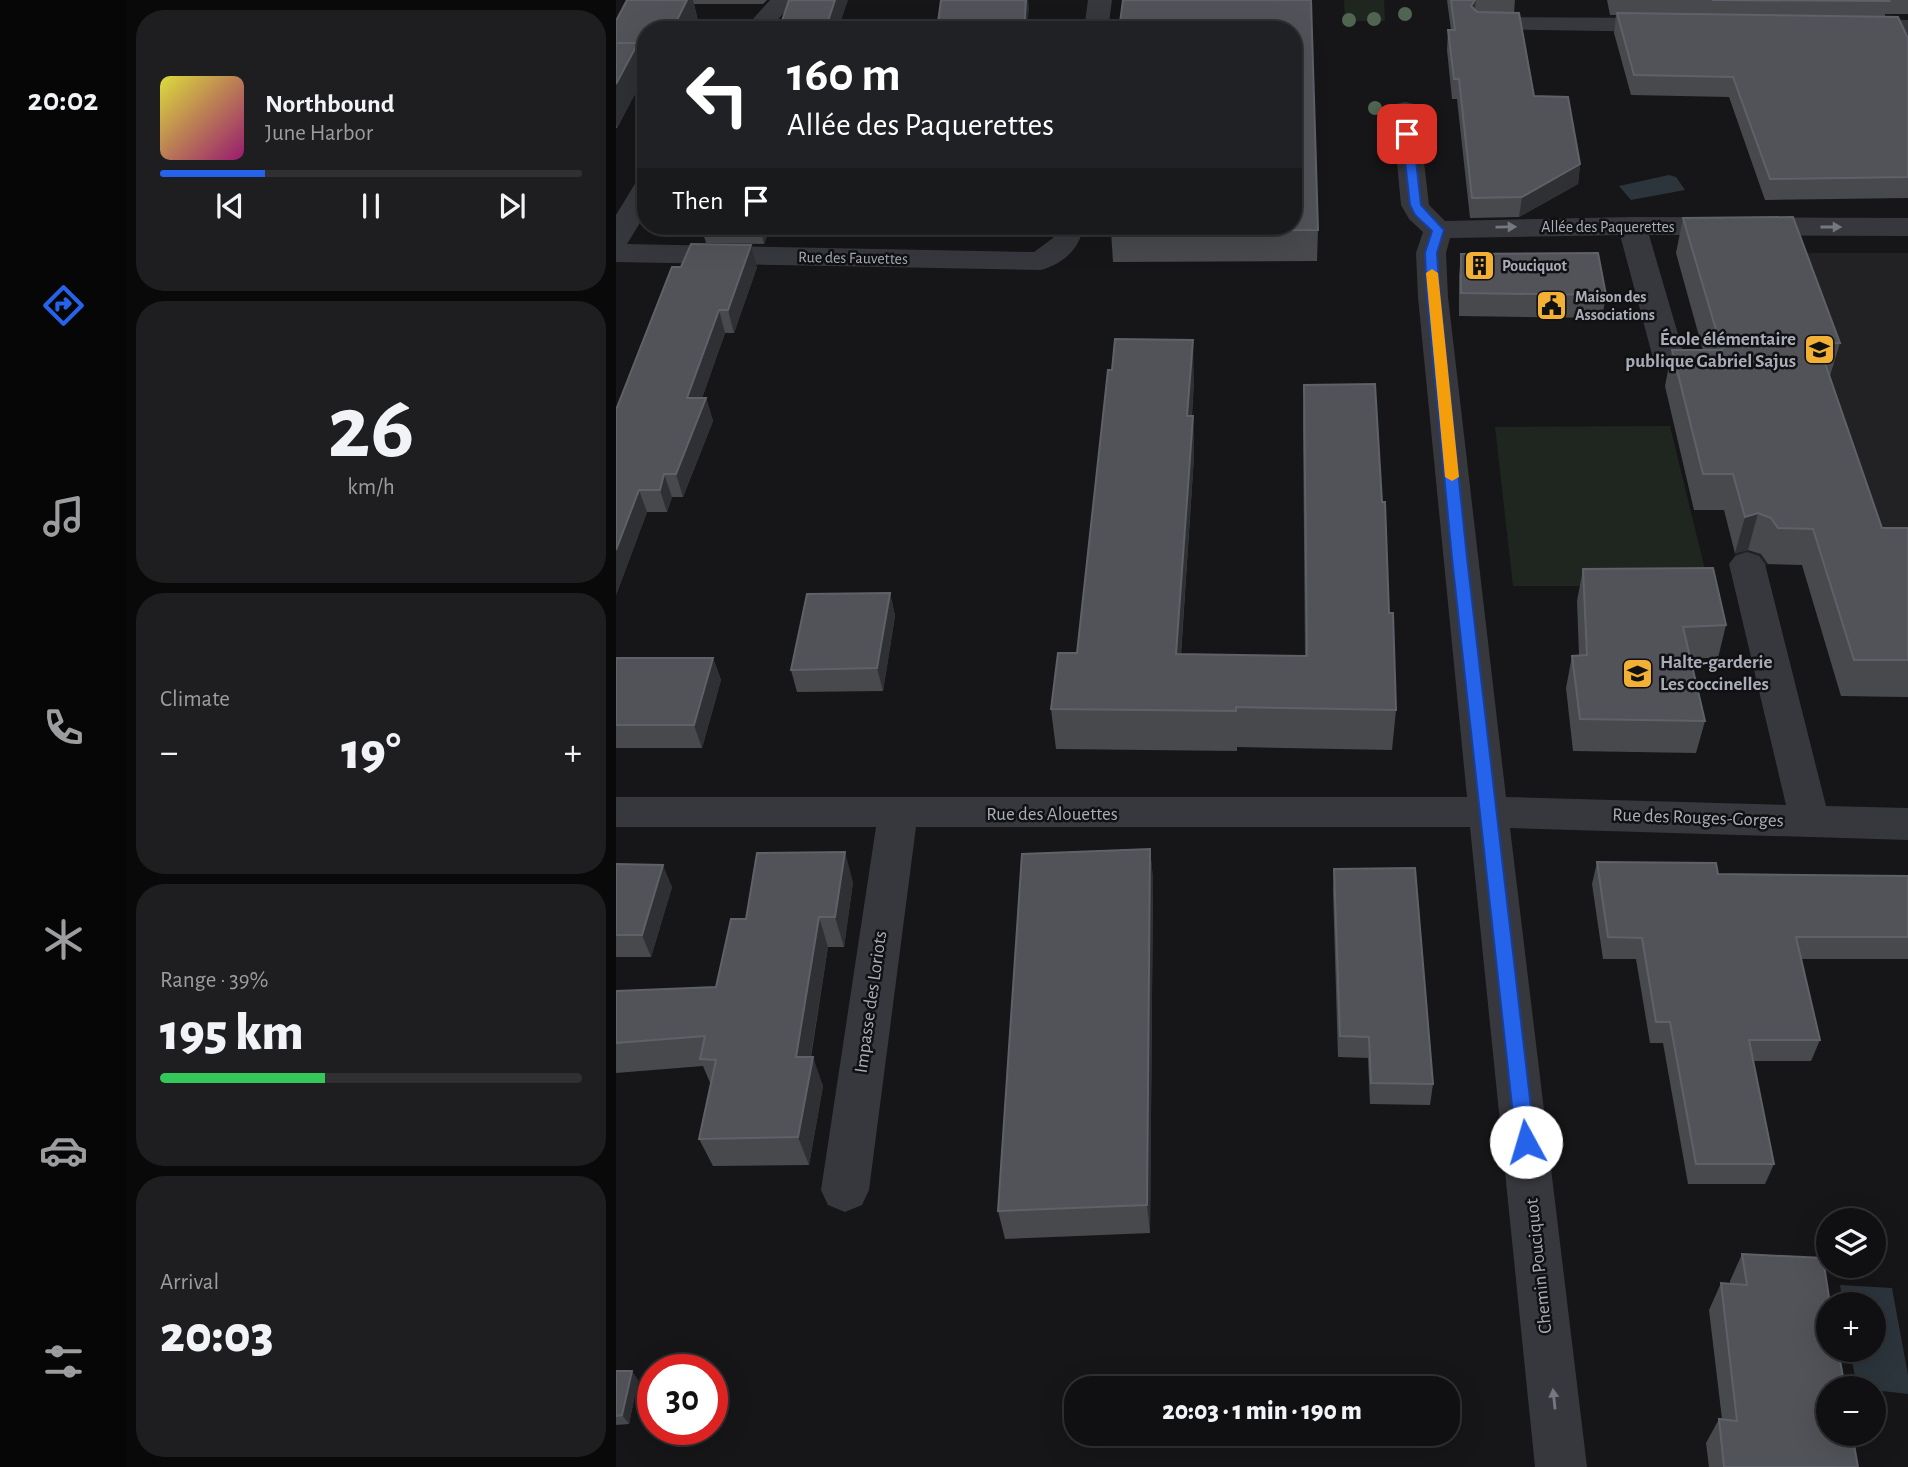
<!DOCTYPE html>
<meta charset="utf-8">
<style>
:root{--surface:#101012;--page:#1e1e20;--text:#f1f3f6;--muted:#9c9d9f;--line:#303032;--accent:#2563eb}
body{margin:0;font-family:"Alegreya Sans",sans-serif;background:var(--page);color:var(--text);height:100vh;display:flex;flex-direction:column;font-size:26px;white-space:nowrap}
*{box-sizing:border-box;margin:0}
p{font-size:23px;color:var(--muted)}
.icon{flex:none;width:38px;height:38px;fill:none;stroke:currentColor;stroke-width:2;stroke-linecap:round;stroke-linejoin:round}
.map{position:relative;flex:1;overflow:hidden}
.drawer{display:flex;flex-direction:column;gap:10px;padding:10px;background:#09090a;width:490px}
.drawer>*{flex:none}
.top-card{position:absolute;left:21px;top:21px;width:665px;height:214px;border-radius:28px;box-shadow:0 7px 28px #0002,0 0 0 2px var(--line);background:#202124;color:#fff;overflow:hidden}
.tools{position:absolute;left:1200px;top:1208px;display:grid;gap:14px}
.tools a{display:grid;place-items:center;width:70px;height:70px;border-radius:50%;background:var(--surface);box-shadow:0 7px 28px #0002,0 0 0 2px var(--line);font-size:35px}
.speed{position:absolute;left:21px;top:1354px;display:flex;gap:14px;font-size:35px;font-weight:700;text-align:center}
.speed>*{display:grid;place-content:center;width:91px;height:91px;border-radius:50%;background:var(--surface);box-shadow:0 7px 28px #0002,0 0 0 2px var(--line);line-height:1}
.speed .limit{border:10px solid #d22;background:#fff;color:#111}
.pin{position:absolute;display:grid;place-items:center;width:60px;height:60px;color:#fff;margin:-30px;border-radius:14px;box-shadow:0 4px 10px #0006}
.me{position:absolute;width:77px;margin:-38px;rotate:354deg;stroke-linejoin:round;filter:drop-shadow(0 0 5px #0008)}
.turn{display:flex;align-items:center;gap:24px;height:147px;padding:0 35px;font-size:32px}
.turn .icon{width:91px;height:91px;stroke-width:2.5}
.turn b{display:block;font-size:49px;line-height:60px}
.then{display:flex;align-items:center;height:66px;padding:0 35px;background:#0003;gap:14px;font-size:26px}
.big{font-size:52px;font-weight:800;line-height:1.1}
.drawer .tile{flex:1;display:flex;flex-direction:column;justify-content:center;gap:10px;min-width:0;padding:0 24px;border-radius:28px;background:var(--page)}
.drawer .dial{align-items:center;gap:0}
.dial b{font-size:91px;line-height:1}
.song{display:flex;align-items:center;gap:21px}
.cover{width:84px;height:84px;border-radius:10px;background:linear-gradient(135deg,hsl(60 70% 55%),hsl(320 70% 35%))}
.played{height:7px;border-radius:4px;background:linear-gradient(90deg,var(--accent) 25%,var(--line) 25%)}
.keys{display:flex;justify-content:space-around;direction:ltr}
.heat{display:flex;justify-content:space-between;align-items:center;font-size:38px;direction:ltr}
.charge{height:10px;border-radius:5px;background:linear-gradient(90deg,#34c759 39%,var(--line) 0)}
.trip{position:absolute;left:448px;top:1376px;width:396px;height:70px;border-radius:28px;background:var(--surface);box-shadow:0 7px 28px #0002,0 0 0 2px var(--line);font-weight:800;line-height:70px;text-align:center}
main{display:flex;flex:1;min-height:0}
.tabs{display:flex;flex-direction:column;width:126px;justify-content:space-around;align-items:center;background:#060607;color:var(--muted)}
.tabs .icon{width:49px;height:49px}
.tabs .selected{color:var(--accent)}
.tabs b{font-size:32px;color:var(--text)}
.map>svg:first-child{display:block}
.built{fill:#222225}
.green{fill:#1e261f}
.water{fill:#2c353c}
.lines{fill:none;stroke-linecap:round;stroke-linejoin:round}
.minor{fill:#37383d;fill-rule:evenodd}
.tree{fill:#506452}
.wall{fill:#47494d}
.shaded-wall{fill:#2f3033}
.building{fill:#525359;stroke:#5f6168;stroke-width:2}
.oneway{fill:#757881}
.route{fill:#2563eb;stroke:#184099;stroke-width:2}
.slow{fill:#f59e0b}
.labels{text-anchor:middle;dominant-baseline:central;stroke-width:5;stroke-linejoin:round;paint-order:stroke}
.far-street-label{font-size:16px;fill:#a8adb8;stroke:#111113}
.far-poi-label{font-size:16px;font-weight:bold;fill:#a8adb8;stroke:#111113;text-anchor:start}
.poi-label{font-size:19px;font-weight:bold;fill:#a8adb8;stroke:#111113;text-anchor:end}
.street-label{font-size:19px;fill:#a8adb8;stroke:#111113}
</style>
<main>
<nav class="tabs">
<b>20:02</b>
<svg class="icon selected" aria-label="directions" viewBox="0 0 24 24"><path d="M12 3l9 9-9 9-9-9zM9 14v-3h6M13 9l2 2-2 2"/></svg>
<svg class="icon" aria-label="music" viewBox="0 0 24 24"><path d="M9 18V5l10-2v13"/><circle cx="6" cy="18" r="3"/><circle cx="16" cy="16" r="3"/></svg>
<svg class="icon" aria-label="phone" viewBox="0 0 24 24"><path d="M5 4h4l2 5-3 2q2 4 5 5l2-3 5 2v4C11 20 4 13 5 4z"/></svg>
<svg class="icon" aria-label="climate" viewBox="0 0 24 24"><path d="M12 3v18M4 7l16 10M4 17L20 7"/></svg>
<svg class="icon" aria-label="car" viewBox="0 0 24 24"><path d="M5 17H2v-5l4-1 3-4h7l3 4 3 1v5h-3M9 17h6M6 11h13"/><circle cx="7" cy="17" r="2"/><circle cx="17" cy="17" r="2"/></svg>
<svg class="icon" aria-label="filters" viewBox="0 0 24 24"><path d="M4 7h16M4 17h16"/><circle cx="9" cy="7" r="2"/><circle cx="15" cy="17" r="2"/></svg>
</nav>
<section class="drawer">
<div class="tile">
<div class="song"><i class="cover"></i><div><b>Northbound</b><p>June Harbor</p></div></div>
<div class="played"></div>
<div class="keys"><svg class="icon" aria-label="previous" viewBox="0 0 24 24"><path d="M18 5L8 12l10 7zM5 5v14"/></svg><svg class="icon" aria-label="pause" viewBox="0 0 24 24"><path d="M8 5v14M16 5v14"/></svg><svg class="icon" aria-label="next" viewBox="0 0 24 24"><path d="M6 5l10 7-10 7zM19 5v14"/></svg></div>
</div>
<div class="tile dial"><b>26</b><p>km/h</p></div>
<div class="tile"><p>Climate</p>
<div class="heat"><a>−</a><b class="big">19°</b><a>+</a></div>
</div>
<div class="tile"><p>Range · 39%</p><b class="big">195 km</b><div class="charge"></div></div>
<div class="tile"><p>Arrival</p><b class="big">20:03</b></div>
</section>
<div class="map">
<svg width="1292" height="1467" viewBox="0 0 1292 1467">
<rect width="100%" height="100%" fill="#161618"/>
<path class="built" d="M1060 253H1292V697L1225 696 1186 565 1121 564 1108 510H1078L1049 386H1096Z"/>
<g class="green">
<path d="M728 0H768L769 21H729Z"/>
<path d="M1054 426 1093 586H897L879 427Z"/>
</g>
<g class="water">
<path d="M1053 175 1060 177 1069 190 1015 200 1003 186Z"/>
<path d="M1224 1285 1276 1288 1292 1375V1394L1241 1388 1234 1349H1258V1304H1227Z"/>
</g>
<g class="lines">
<g class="minor">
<path d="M154 0H179L153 30H127Z"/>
<path d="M472 0H496L492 30H468Z"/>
<path d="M868 17 1051 18 1060 20 1063 25 1060 30 1051 32 859 29 856 24 859 19Z"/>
<path d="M1234 19 1292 20V34L1225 31 1222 26 1225 21Z"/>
<path d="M789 102 798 104 802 110 813 205 829 221 1016 217 1292 218V236L1033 235 1069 358 1064 365 1053 367 1042 365 1037 358 1004 235 834 238 830 253 832 297 890 797 1170 805 1113 564 1119 556 1131 552 1143 556 1149 564 1210 806 1292 808V840L894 828 971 1467H919L854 827H300L253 1190 246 1205 229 1212 212 1205 205 1190 260 827H0V797H851L802 297 800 253 807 232 793 219 785 205 776 110 780 104Z"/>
<path d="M30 180V213L11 244 418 252 437 238 439 226H467C465 248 447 264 425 270L0 262V215L20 182Z"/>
</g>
</g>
<g class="tree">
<circle cx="789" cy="14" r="7"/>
<circle cx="758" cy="19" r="7"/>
<circle cx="733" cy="20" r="7"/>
<circle cx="759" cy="108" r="7"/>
</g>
<g class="wall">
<path d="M11 0H151L147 4H78L82 21 78 30H30V73L1 128H0V21Z"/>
<path d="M831 0H899L898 13 918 96 964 164 962 184 903 217 854 218 841 99H836L831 50 832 30H835Z"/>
<path d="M991 0H1292V14H1269V17L1292 38V198L1149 200 1113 97 1015 95 998 33 1000 15H994Z"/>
<path d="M1067 218 1224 343 1214 376 1266 528H1292V697L1225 696 1186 565 1152 564 1145 554 1132 550 1119 553 1108 510H1078L1049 386 1056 350H1087L1060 253Z"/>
<path d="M85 226H155L148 244 90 243Z"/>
<path d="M702 230 701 261 497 262 495 231Z"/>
<path d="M845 254 990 295 986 318 843 316V276Z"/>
<path d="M65 267H141L118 333H109L86 398H90L97 421 67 497H56L51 512H31L0 595Z"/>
<path d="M578 380 576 416H577L578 456 565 655 689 656 687 425 688 385 773 613 780 710 776 750 621 747V751L440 749 435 709 461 653Z"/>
<path d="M967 569 1110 625 1102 658H1074L1089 721 1080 753 957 751 950 688 956 656 963 655 961 601Z"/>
<path d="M274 593 279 616 267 691 181 692 175 670Z"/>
<path d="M0 658H97L105 680 86 748H0Z"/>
<path d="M534 849 537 880 534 1233 389 1239 382 1211Z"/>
<path d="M981 862 1102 874 1292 876V959H1185L1204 1040 1195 1061H1137L1158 1164 1149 1184H1072L1047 1043H1034L1020 959H987L976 884Z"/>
<path d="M0 864 56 887 35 957H0Z"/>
<path d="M718 869 817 1084 814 1105 754 1104 752 1058 722 1057 717 891Z"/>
<path d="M237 882 228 947H212L195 1057 207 1086 193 1165 97 1166 83 1139 95 1085 87 1066 0 1073V991L100 987 130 919Z"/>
<path d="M1126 1254 1242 1467H1093L1090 1443 1103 1419H1106L1093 1310 1105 1283 1114 1284V1281Z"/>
<path d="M0 1371 22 1380 13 1424 0 1425Z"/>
</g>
<g class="shaded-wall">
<path d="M71 0H77L82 21 78 30H56Z"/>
<path d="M219 0H232L222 30H209Z"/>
<path d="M410 0H412L413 8 411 30H408Z"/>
<path d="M859 0H860L858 16 855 6Z"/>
<path d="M22 43 30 73 1 128 0 123V84Z"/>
<path d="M964 164 962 184 903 217 906 197Z"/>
<path d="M144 226H155L148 244Z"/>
<path d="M135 245 141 267 118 333 112 310Z"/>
<path d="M103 310 109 333 78 421 71 398Z"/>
<path d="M577 340 578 380 573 456 571 416Z"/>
<path d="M90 398 97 421 67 497 60 474Z"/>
<path d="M577 416 578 456 562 695 560 654Z"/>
<path d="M48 474 56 497 51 512 44 490Z"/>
<path d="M23 490 31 512 0 595V550Z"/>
<path d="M1142 513 1132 550 1119 553 1129 517Z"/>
<path d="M274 593 279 616 267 691 261 668Z"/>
<path d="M97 658 105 680 86 748 78 725Z"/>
<path d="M534 849 537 880 534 1233 531 1205Z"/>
<path d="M229 852 237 882 228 947 219 917Z"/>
<path d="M47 865 56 887 35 957 26 935Z"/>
<path d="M203 917 212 947 190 1085 180 1057Z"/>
<path d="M197 1057 207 1086 193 1165 182 1137Z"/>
<path d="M16 1371 22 1380 13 1424 6 1415Z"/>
</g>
<g class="building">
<path d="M11 0H71L56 30H30V43H0V21Z"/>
<path d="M173 0H219L209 30H163Z"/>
<path d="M325 0H410L408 30H321Z"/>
<path d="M507 0H695L702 230 495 231V226H677V30H503Z"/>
<path d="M835 0H859L855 6 861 12 903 13 918 96 952 97 964 164 906 197 856 198 843 79H838L832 30H839Z"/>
<path d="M1096 0H1272L1273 1Z"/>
<path d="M1001 13 1282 17 1292 38V177L1154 179 1117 77 1018 75Z"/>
<path d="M0 43H22L0 84Z"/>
<path d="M1177 217 1224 343H1202L1266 528H1292V660H1238L1197 529 1162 528 1155 518 1142 513 1129 517 1117 474H1087L1056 350H1106L1067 218Z"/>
<path d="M75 244 135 245 112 310H103L71 398H90L60 474H48L44 490H23L0 550V410L56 267H65Z"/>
<path d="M982 253 990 295 845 293V254Z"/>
<path d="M499 339 577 340 571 416H577L560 654 691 656 688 385 759 384 766 502H769L773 613H777L780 710 620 707V711L435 709 442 653H461L492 370H496Z"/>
<path d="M1097 568 1110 625 1067 627 1089 721 964 719 956 656 971 655 967 569Z"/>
<path d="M274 593 261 668 175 670 191 594Z"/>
<path d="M0 658H97L78 725H0Z"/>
<path d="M534 849 531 1205 382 1211 406 854Z"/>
<path d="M229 852 219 917H203L180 1057H197L182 1137 83 1139 100 1060 84 1059 89 1036 0 1043V991L100 987 115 919H130L141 853Z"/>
<path d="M981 862 1100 863 1102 874 1292 876V937H1180L1204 1040H1133L1158 1164H1080L1054 1022H1040L1026 938 992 937Z"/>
<path d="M0 864 47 865 26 935H0Z"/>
<path d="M799 868 817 1084 755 1083 753 1037 724 1036 718 869Z"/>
<path d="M1126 1254 1207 1258 1214 1304H1213V1349H1222L1229 1388H1213V1433H1236L1242 1467H1108L1103 1419 1121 1421 1105 1283 1131 1285Z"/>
<path d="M0 1371H16L6 1415 0 1416Z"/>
</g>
<defs><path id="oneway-solid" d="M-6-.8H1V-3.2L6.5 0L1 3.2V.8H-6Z" transform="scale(1.75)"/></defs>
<g class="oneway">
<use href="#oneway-solid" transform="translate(890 227) rotate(-1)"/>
<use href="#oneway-solid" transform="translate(1215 227)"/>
<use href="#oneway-solid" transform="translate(938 1399) rotate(-96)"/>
</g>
<path class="route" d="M791 130 797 134 805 205 828 230 821 253 824 297 851 558 919 1142 917 1148 910 1151 903 1148 900 1142 836 558 811 297 809 253 816 231 799 215 794 205 786 134Z"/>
<path class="slow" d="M816 269 822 273 843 477 836 481 829 477 810 273Z"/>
<defs>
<symbol id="building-square" viewBox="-11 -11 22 22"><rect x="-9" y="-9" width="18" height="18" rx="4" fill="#f2b134" stroke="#111113"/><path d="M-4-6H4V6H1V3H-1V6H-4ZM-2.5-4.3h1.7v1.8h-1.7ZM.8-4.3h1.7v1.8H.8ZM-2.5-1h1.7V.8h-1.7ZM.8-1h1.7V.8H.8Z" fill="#111"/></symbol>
<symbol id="civic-square" viewBox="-11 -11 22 22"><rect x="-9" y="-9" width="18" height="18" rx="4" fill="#f2b134" stroke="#111113"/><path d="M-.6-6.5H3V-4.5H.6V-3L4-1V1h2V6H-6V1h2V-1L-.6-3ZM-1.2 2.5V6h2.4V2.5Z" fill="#111"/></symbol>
<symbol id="school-square" viewBox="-11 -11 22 22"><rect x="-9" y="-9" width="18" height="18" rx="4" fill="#f2b134" stroke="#111113"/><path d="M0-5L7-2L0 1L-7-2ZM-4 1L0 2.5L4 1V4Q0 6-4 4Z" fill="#111"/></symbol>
</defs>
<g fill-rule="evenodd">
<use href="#building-square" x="846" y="248" width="35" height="35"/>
<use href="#civic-square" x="918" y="288" width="35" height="35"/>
<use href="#school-square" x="1186" y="332" width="35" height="35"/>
<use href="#school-square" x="1004" y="656" width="35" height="35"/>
</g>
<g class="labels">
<g class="far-street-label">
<text x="992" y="227">Allée des Paquerettes</text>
<text transform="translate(237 258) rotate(1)">Rue des Fauvettes</text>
</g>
<g class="far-poi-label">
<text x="886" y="266">Pouciquot</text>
<text x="959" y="297">Maison des<tspan x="959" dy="18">Associations</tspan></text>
</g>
<g class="poi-label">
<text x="1180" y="339">École élémentaire<tspan x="1180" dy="22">publique Gabriel Sajus</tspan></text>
<text x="1044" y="662" text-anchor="start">Halte-garderie<tspan x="1044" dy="22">Les coccinelles</tspan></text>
</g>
<g class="street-label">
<text x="436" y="814">Rue des Alouettes</text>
<text transform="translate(1082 818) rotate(2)">Rue des Rouges-Gorges</text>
<text transform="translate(255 1002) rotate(-82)">Impasse des Loriots</text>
<text transform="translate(923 1266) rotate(-96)">Chemin Pouciquot</text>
</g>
</g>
</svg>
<div class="tools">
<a><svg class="icon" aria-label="layers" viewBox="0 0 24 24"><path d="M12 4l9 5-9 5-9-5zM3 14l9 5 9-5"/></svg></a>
<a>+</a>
<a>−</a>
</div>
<div class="speed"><div class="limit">30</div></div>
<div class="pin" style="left:791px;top:134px;background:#d93025"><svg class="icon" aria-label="arrive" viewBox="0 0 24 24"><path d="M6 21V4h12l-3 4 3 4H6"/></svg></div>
<svg class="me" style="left:910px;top:1142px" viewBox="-20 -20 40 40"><circle r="19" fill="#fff"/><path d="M0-13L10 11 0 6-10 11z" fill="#2563eb"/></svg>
<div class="trip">20:03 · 1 min · 190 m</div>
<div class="top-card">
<div class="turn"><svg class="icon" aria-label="left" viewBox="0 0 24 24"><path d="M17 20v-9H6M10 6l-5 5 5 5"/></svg><div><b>160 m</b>Allée des Paquerettes</div></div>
<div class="then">Then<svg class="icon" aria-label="arrive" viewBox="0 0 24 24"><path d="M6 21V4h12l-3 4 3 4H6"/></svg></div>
</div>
</div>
</main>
